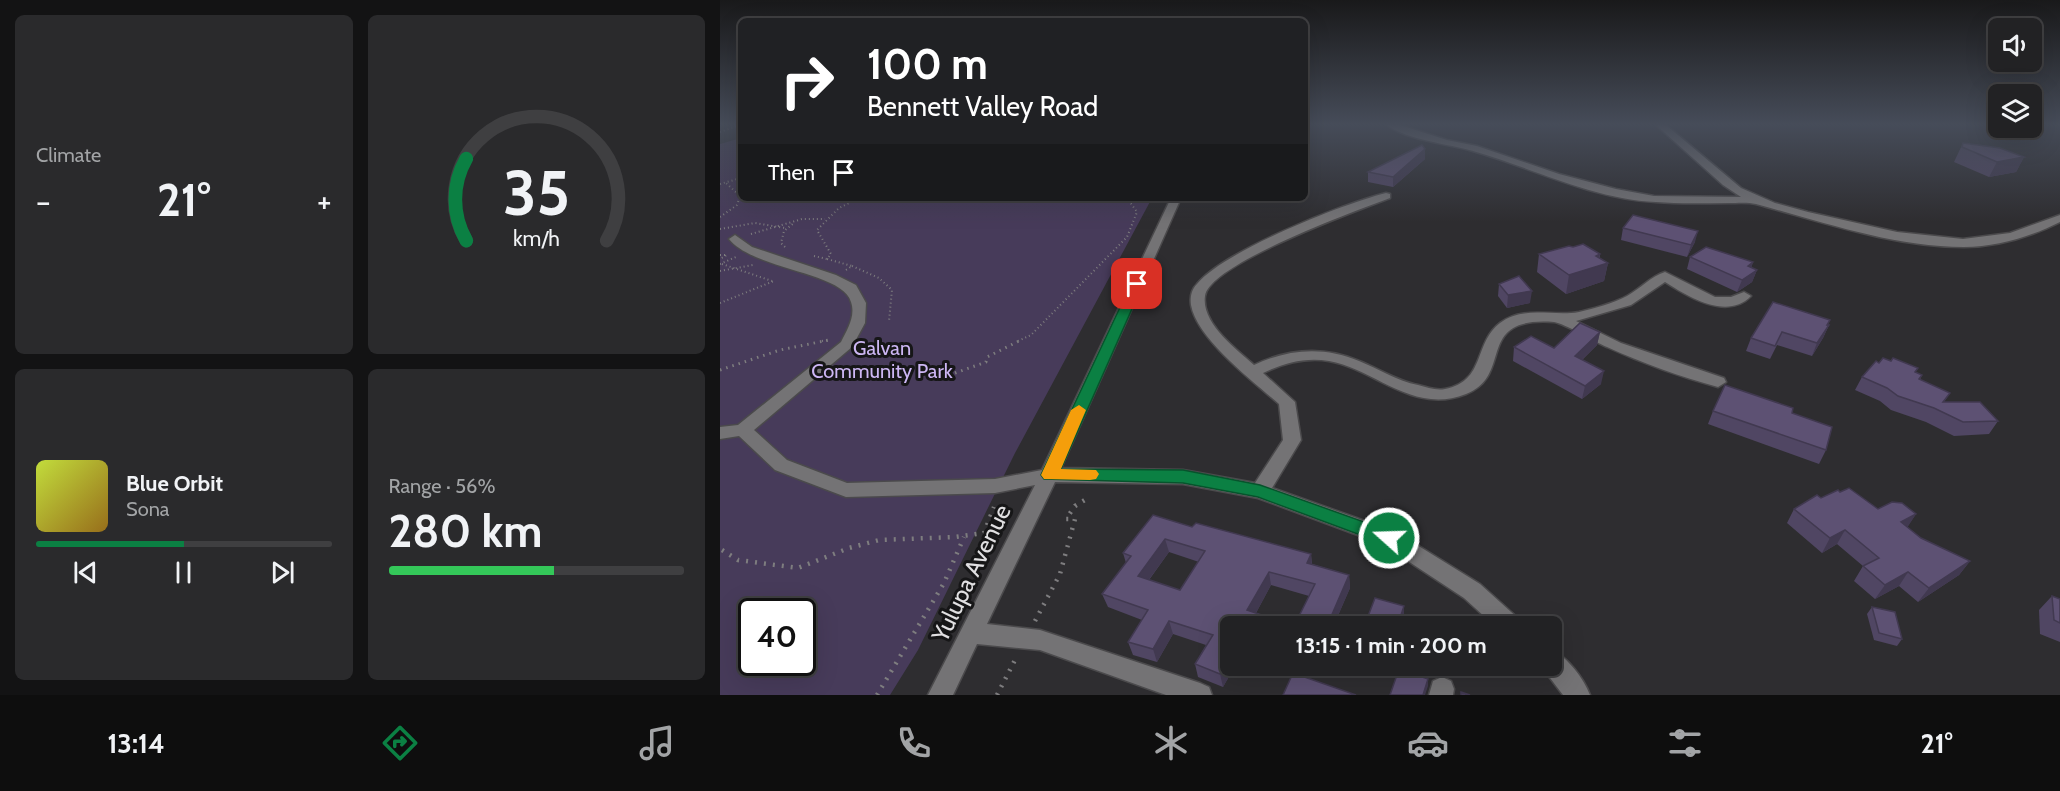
<!DOCTYPE html>
<meta charset="utf-8">
<style>
:root{--surface:#222224;--page:#2a2a2c;--text:#f1f3f6;--muted:#a2a4a6;--line:#3f3f41;--accent:#0b8043}
body{margin:0;font-family:Cabin,sans-serif;background:var(--page);color:var(--text);height:100vh;display:flex;flex-direction:column;font-size:22px;white-space:nowrap}
*{box-sizing:border-box;margin:0}
p{font-size:20px;color:var(--muted)}
.icon{flex:none;width:33px;height:33px;fill:none;stroke:currentColor;stroke-width:2;stroke-linecap:round;stroke-linejoin:round}
.map{position:relative;flex:1;overflow:hidden}
.details{display:flex;flex-direction:column;gap:15px;padding:15px;background:#131314;width:720px}
.details>*{flex:none}
.top-card{position:absolute;left:18px;top:18px;width:570px;height:183px;border-radius:9px;box-shadow:0 6px 24px #0002,0 0 0 2px var(--line);background:#202124;color:#fff;overflow:hidden}
.tools{position:absolute;left:1268px;top:18px;display:grid;gap:12px}
.tools a{display:grid;place-items:center;width:54px;height:54px;border-radius:9px;background:var(--surface);box-shadow:0 6px 24px #0002,0 0 0 2px var(--line);font-size:30px}
.speed{position:absolute;left:18px;top:598px;display:flex;gap:12px;font-size:30px;font-weight:700;text-align:center}
.speed>*{display:grid;place-content:center;width:78px;height:78px;border-radius:50%;background:var(--surface);box-shadow:0 6px 24px #0002,0 0 0 2px var(--line);line-height:1}
.speed .limit{border:3px solid #111;border-radius:9px;background:#fff;color:#111}
.pin{position:absolute;display:grid;place-items:center;width:51px;height:51px;color:#fff;margin:-26px;border-radius:12px;box-shadow:0 3px 9px #0006}
.me{position:absolute;width:66px;margin:-33px;rotate:290deg;stroke-linejoin:round;filter:drop-shadow(0 0 4px #0008)}
.turn{display:flex;align-items:center;gap:21px;height:126px;padding:0 30px;font-size:27px}
.turn .icon{width:78px;height:78px;stroke-width:2.5}
.turn b{display:block;font-size:42px;line-height:51px}
.then{display:flex;align-items:center;height:57px;padding:0 30px;background:#0003;gap:12px;font-size:22px}
.big{font-size:45px;font-weight:700;line-height:1.1}
.details .tile{flex:1;display:flex;flex-direction:column;justify-content:center;gap:9px;min-width:0;padding:0 21px;border-radius:9px;background:var(--page)}
.details .dial{align-items:center;gap:0}
.dial svg{height:156px;overflow:visible;fill:none;stroke:var(--line);stroke-width:7;stroke-linecap:round;text-anchor:middle}
.dial text{fill:var(--text);stroke:none}
.song{display:flex;align-items:center;gap:18px}
.cover{width:72px;height:72px;border-radius:9px;background:linear-gradient(135deg,hsl(70 70% 55%),hsl(40 70% 35%))}
.played{height:6px;border-radius:3px;background:linear-gradient(90deg,var(--accent) 50%,var(--line) 50%)}
.keys{display:flex;justify-content:space-around;direction:ltr}
.heat{display:flex;justify-content:space-between;align-items:center;font-size:33px;direction:ltr}
.charge{height:9px;border-radius:4px;background:linear-gradient(90deg,#34c759 56%,var(--line) 0)}
.details .tiles{flex:1;display:grid;gap:15px;grid-template-columns:repeat(2,1fr)}
.trip{position:absolute;left:500px;top:616px;width:342px;height:60px;border-radius:9px;background:var(--surface);box-shadow:0 6px 24px #0002,0 0 0 2px var(--line);font-weight:700;line-height:60px;text-align:center}
.menu{display:flex;height:96px;justify-content:space-around;align-items:center;background:#0e0e0e;color:var(--muted)}
.menu .icon{width:42px;height:42px}
.menu .current{color:var(--accent)}
.menu b{font-size:27px;color:var(--text)}
main{display:flex;flex:1;min-height:0}
.map>svg:first-child{display:block}
.green{fill:#473b5a;fill-rule:evenodd}
.lines{fill:none;stroke-linecap:round;stroke-linejoin:round}
.minor-casing{stroke:#4b4a4c;stroke-width:3}
.path-far2{stroke:#7e7d7f;stroke-width:2;stroke-dasharray:1 3;stroke-linecap:butt}
.path-far1{stroke:#7e7d7f;stroke-width:3;stroke-dasharray:1.5 5;stroke-linecap:butt}
.path{stroke:#7e7d7f;stroke-width:4.5;stroke-dasharray:2 7;stroke-linecap:butt}
.minor{fill:#747375;fill-rule:evenodd}
.wall{fill:#504663;fill-rule:evenodd}
.shaded-wall{fill:#413950}
.building{fill:#5d5173;stroke:#413950;stroke-width:1.5;fill-rule:evenodd}
.route{fill:#0b8043;stroke:#07532c;stroke-width:1.5}
.slow{fill:#f59e0b}
.labels{text-anchor:middle;dominant-baseline:central;stroke-width:6;stroke-linejoin:round;paint-order:stroke}
.park-label{font-size:20px;fill:#cdb7f4;stroke:#161617}
.near-street-label{font-size:24px;fill:#e1e0e2;stroke:#161617}
</style>
<main>
<section class="details">
<div class="tiles">
<div class="tile"><p>Climate</p>
<div class="heat"><a>−</a><b class="big">21°</b><a>+</a></div>
</div>
<div class="tile dial"><svg viewBox="0 0 100 80">
<path d="M14 69A42 42 0 1 1 86 69"/>
<path d="M14 69A42 42 0 0 1 14 27" stroke="#0b8043"/>
<text x="50" y="56" font-size="32" font-weight="700">35</text>
<text x="50" y="72" font-size="11">km/h</text>
</svg></div>
<div class="tile">
<div class="song"><i class="cover"></i><div><b>Blue Orbit</b><p>Sona</p></div></div>
<div class="played"></div>
<div class="keys"><svg class="icon" aria-label="previous" viewBox="0 0 24 24"><path d="M18 5L8 12l10 7zM5 5v14"/></svg><svg class="icon" aria-label="pause" viewBox="0 0 24 24"><path d="M8 5v14M16 5v14"/></svg><svg class="icon" aria-label="next" viewBox="0 0 24 24"><path d="M6 5l10 7-10 7zM19 5v14"/></svg></div>
</div>
<div class="tile"><p>Range · 56%</p><b class="big">280 km</b><div class="charge"></div></div>
</div>
</section>
<div class="map">
<svg width="1340" height="695" viewBox="0 0 1340 695">
<rect width="100%" height="100%" fill="#2e2d30"/>
<path class="green" d="M21 138V198H432L295 453 198 650 170 695H0V144ZM32 612H82V663H32Z"/>
<g class="lines">
<defs>
<g id="minor">
<path d="M667 125H680L727 140 757 146 839 174 896 189 934 196 1021 197 1003 185 936 125H946L1021 188 1055 203 1088 212 1177 232 1243 239 1290 233 1340 215V222C1310 237 1277 247 1244 247 1173 247 1103 222 1036 204 1028 202 1017 203 1009 203 984 203 960 204 936 202 872 199 813 168 753 151 729 144 687 140 667 125Z"/>
<path d="M666 193 670 194V198C638 210 489 264 485 296 481 323 516 349 534 365 568 349 604 346 639 361 659 369 677 381 698 385 707 387 716 391 725 389 766 381 753 344 780 323 803 305 834 317 859 312 875 308 892 304 907 296 920 289 931 276 945 272L995 297H1011L1024 292 1031 296C1007 321 967 296 945 282L911 305 856 321 901 343 1004 378 1006 382 998 387C961 377 922 363 887 347 875 342 844 323 834 322 753 316 795 375 746 394 693 415 655 369 609 361 585 357 564 363 543 373L575 402 581 440 552 488 676 532 760 584 800 620 803 627H776L744 598 662 544 538 498 463 484 335 482 267 624 320 630 480 683 489 687 492 695H446L320 650 257 644 233 695H208L315 485 275 493 126 497 55 470 19 436 0 439V427L18 425 121 342C127 330 136 316 131 302 123 272 34 270 9 239L15 235 32 247 116 275 136 285 146 303 145 323 132 347 34 430 67 460 127 483 275 479 322 470 451 198H461L341 468 463 470 535 483 563 440 559 404C534 382 477 339 471 305 470 298 471 290 477 284 504 251 622 204 666 193Z"/>
<path d="M831 650C847 656 864 679 870 695H843L821 666H831Z"/>
<path d="M722 677 731 681 734 689 733 695H709L713 681Z"/>
</g>
</defs>
<use href="#minor" class="minor-casing"/>
<g class="path-far2">
<path d="M0 132 20 125"/>
<path d="M0 184 21 178"/>
<path d="M143 198H148"/>
<path d="M0 217 17 205 20 196 5 182"/>
<path d="M0 229 35 223 65 228"/>
<path d="M31 234 82 219H105"/>
<path d="M65 247 61 243 64 231 74 223"/>
<path d="M0 255H7L0 259"/>
<path d="M94 256 107 259"/>
<path d="M0 264 16 257"/>
<path d="M2 264 52 281"/>
<path d="M132 266 159 278 172 290 169 321"/>
<path d="M126 270 132 266 107 259 111 254 97 230 119 208 139 198"/>
<path d="M0 271 33 265"/>
<path d="M0 303 54 281"/>
<path d="M102 341 109 340"/>
<path d="M298 341 311 335 407 237 417 212 407 198"/>
</g>
<g class="path-far1">
<path d="M0 370 60 350 109 340"/>
<path d="M235 373 266 362 267 357 301 340"/>
</g>
<g class="path">
<path d="M2 550 18 560 78 568 129 548 159 540 235 537 264 533 274 507"/>
<path d="M315 621 340 574 355 519H346L355 506 368 498"/>
<path d="M157 695 224 583 244 537"/>
<path d="M277 695 297 656"/>
</g>
<use href="#minor" class="minor"/>
</g>
<g class="wall">
<path d="M1243 143 1304 157 1296 172 1269 177 1234 162Z"/>
<path d="M705 149V159L673 187 648 182V172Z"/>
<path d="M903 228 975 242 967 257 901 240Z"/>
<path d="M819 254H880V258L888 263 884 281 846 294 817 272Z"/>
<path d="M970 257 1033 262 1031 268 1037 270 1032 282 1017 292 967 269Z"/>
<path d="M779 284 810 303 787 308 778 296Z"/>
<path d="M1053 302 1109 325 1103 338 1092 356 1057 345 1050 359 1026 351 1031 338Z"/>
<path d="M880 332 877 345 862 360 881 384 862 399 793 361 794 347 834 348Z"/>
<path d="M1196 372 1202 375 1200 380 1230 393 1224 402 1278 421 1269 434 1234 436 1206 422 1171 410 1160 401 1135 390 1142 377Z"/>
<path d="M993 411 1072 413 1106 450 1099 464 988 424Z"/>
<path d="M1120 492 1158 509 1196 514 1187 527 1201 538 1250 561 1239 575 1198 602 1179 586 1155 599 1134 581 1143 566 1117 544 1102 553 1067 523 1074 509 1101 498Z"/>
<path d="M472 527 591 554 592 564 629 575 630 588 613 627H510V666H515L503 687 478 677 475 664 486 645 453 634 437 662 413 655 408 642 422 620 388 607 382 594 406 563 403 553ZM449 552 479 562 460 590 429 580ZM551 585 589 596 574 626 536 613Z"/>
<path d="M1332 596 1340 599V642L1320 634 1319 610Z"/>
<path d="M1152 607 1182 639 1177 646 1154 640 1147 614Z"/>
<path d="M561 666H588L585 674Z"/>
<path d="M657 666H669L668 669Z"/>
</g>
<g class="shaded-wall">
<path d="M705 149V159L673 187V177Z"/>
<path d="M1304 157 1296 172 1269 177 1277 162Z"/>
<path d="M978 231 975 242 967 257 971 245Z"/>
<path d="M880 254 878 266 888 263 884 281 846 294 849 275 876 256Z"/>
<path d="M1033 262 1029 275 1037 270 1032 282 1017 292 1028 266Z"/>
<path d="M812 291 810 303 787 308 788 295Z"/>
<path d="M1110 320 1103 334 1109 325 1103 338 1092 356 1097 343Z"/>
<path d="M880 332 877 345 852 369 855 356Z"/>
<path d="M884 371 881 384 862 399 865 386Z"/>
<path d="M1196 514 1187 528 1181 522Z"/>
<path d="M1125 530 1117 544 1102 553 1110 538Z"/>
<path d="M445 539 449 552 422 589 418 576Z"/>
<path d="M591 554 592 568 587 563Z"/>
<path d="M1250 561 1239 575 1198 602 1209 588Z"/>
<path d="M549 572 551 585 530 624 527 610Z"/>
<path d="M1188 572 1179 586 1155 599 1165 585Z"/>
<path d="M629 575 630 588 613 627H610V619Z"/>
<path d="M684 606V620L682 627H677Z"/>
<path d="M603 617 604 627H599Z"/>
<path d="M449 621 453 634 437 662 433 649Z"/>
<path d="M510 657V666H515L503 687 500 674Z"/>
<path d="M583 666H588L585 674Z"/>
<path d="M708 679V686L705 695H703Z"/>
</g>
<g class="building">
<path d="M1243 143 1280 148 1304 157 1277 162 1242 147Z"/>
<path d="M702 145 705 149 673 177 648 172Z"/>
<path d="M913 215 978 231 971 245 903 228Z"/>
<path d="M863 244 880 254 876 256 888 263 849 275 819 254 849 246 853 247Z"/>
<path d="M986 247 1033 262 1028 266 1037 270 1022 280 970 257Z"/>
<path d="M799 276 812 291 788 295 779 284Z"/>
<path d="M1053 302 1110 320 1107 325H1109L1097 343 1062 332 1055 346 1031 338Z"/>
<path d="M860 323 880 332 855 356 884 371 865 386 794 347 811 336 834 348Z"/>
<path d="M1163 358 1171 361 1173 358 1198 368 1195 372 1202 375 1199 379 1230 393 1223 402H1260L1278 421 1243 422 1214 408 1178 396 1167 388 1142 377 1156 361 1159 363Z"/>
<path d="M1005 385 1073 408 1072 413 1112 427 1106 450 993 411Z"/>
<path d="M1129 488 1158 509 1172 502 1182 503 1196 514 1181 522 1201 538 1250 561 1209 588 1188 572 1165 585 1143 566 1159 558 1125 530 1110 538 1074 509 1097 495 1101 498 1118 490 1120 492Z"/>
<path d="M433 515 472 527 476 523 591 554 587 563 629 575 610 619 603 617 599 627H510V657L500 674 475 664 493 635 449 621 433 649 408 642 428 610 382 594 411 556 403 553ZM445 539 485 551 460 590 418 576ZM549 572 595 584 574 626 527 610Z"/>
<path d="M1332 596 1340 599V623L1334 620Z"/>
<path d="M655 598 684 606 677 627H644Z"/>
<path d="M1152 607 1175 612 1182 639 1159 633Z"/>
<path d="M679 669 708 679 703 695H670Z"/>
<path d="M573 673 636 695H563Z"/>
<path d="M741 692 750 695H741Z"/>
</g>
<linearGradient id="sky" x2="0" y2="1"><stop stop-color="#19191a"/><stop offset="0.56" stop-color="#464c59"/><stop offset="1" stop-color="#464c59" stop-opacity="0"/></linearGradient>
<rect width="1340" height="222" fill="url(#sky)"/>
<path class="route" d="M417 280 423 284 341 469 463 470 540 485 675 533 678 538 675 543 669 545 662 543 538 497 463 483 324 479 321 475 411 284Z"/>
<path class="slow" d="M359 405 366 410 341 469 376 470 379 474 376 479 370 480 324 479 321 475 351 410Z"/>
<g class="labels">
<g class="park-label">
<text x="162" y="348">Galvan<tspan x="162" dy="23">Community Park</tspan></text>
</g>
<g class="near-street-label">
<text transform="translate(251 573) rotate(-64)">Yulupa Avenue</text>
</g>
</g>
</svg>
<div class="tools">
<a><svg class="icon" aria-label="sound" viewBox="0 0 24 24"><path d="M4 9h4l5-4v14l-5-4H4zM17 9q2 3 0 6"/></svg></a>
<a><svg class="icon" aria-label="layers" viewBox="0 0 24 24"><path d="M12 4l9 5-9 5-9-5zM3 14l9 5 9-5"/></svg></a>
</div>
<div class="speed"><div class="limit">40</div></div>
<div class="pin" style="left:417px;top:284px;background:#d93025"><svg class="icon" aria-label="arrive" viewBox="0 0 24 24"><path d="M6 21V4h12l-3 4 3 4H6"/></svg></div>
<svg class="me" style="left:669px;top:538px" viewBox="-20 -20 40 40"><circle r="17" fill="#0b8043" stroke="#fff" stroke-width="3"/><path d="M0-11L8 9 0 5-8 9z" fill="#fff"/></svg>
<div class="trip">13:15 · 1 min · 200 m</div>
<div class="top-card">
<div class="turn"><svg class="icon" aria-label="right" viewBox="0 0 24 24"><path d="M7 20v-9h11M14 6l5 5-5 5"/></svg><div><b>100 m</b>Bennett Valley Road</div></div>
<div class="then">Then<svg class="icon" aria-label="arrive" viewBox="0 0 24 24"><path d="M6 21V4h12l-3 4 3 4H6"/></svg></div>
</div>
</div>
</main>
<nav class="menu">
<b>13:14</b>
<svg class="icon current" aria-label="directions" viewBox="0 0 24 24"><path d="M12 3l9 9-9 9-9-9zM9 14v-3h6M13 9l2 2-2 2"/></svg>
<svg class="icon" aria-label="music" viewBox="0 0 24 24"><path d="M9 18V5l10-2v13"/><circle cx="6" cy="18" r="3"/><circle cx="16" cy="16" r="3"/></svg>
<svg class="icon" aria-label="phone" viewBox="0 0 24 24"><path d="M5 4h4l2 5-3 2q2 4 5 5l2-3 5 2v4C11 20 4 13 5 4z"/></svg>
<svg class="icon" aria-label="climate" viewBox="0 0 24 24"><path d="M12 3v18M4 7l16 10M4 17L20 7"/></svg>
<svg class="icon" aria-label="car" viewBox="0 0 24 24"><path d="M5 17H2v-5l4-1 3-4h7l3 4 3 1v5h-3M9 17h6M6 11h13"/><circle cx="7" cy="17" r="2"/><circle cx="17" cy="17" r="2"/></svg>
<svg class="icon" aria-label="filters" viewBox="0 0 24 24"><path d="M4 7h16M4 17h16"/><circle cx="9" cy="7" r="2"/><circle cx="15" cy="17" r="2"/></svg>
<b>21°</b>
</nav>
